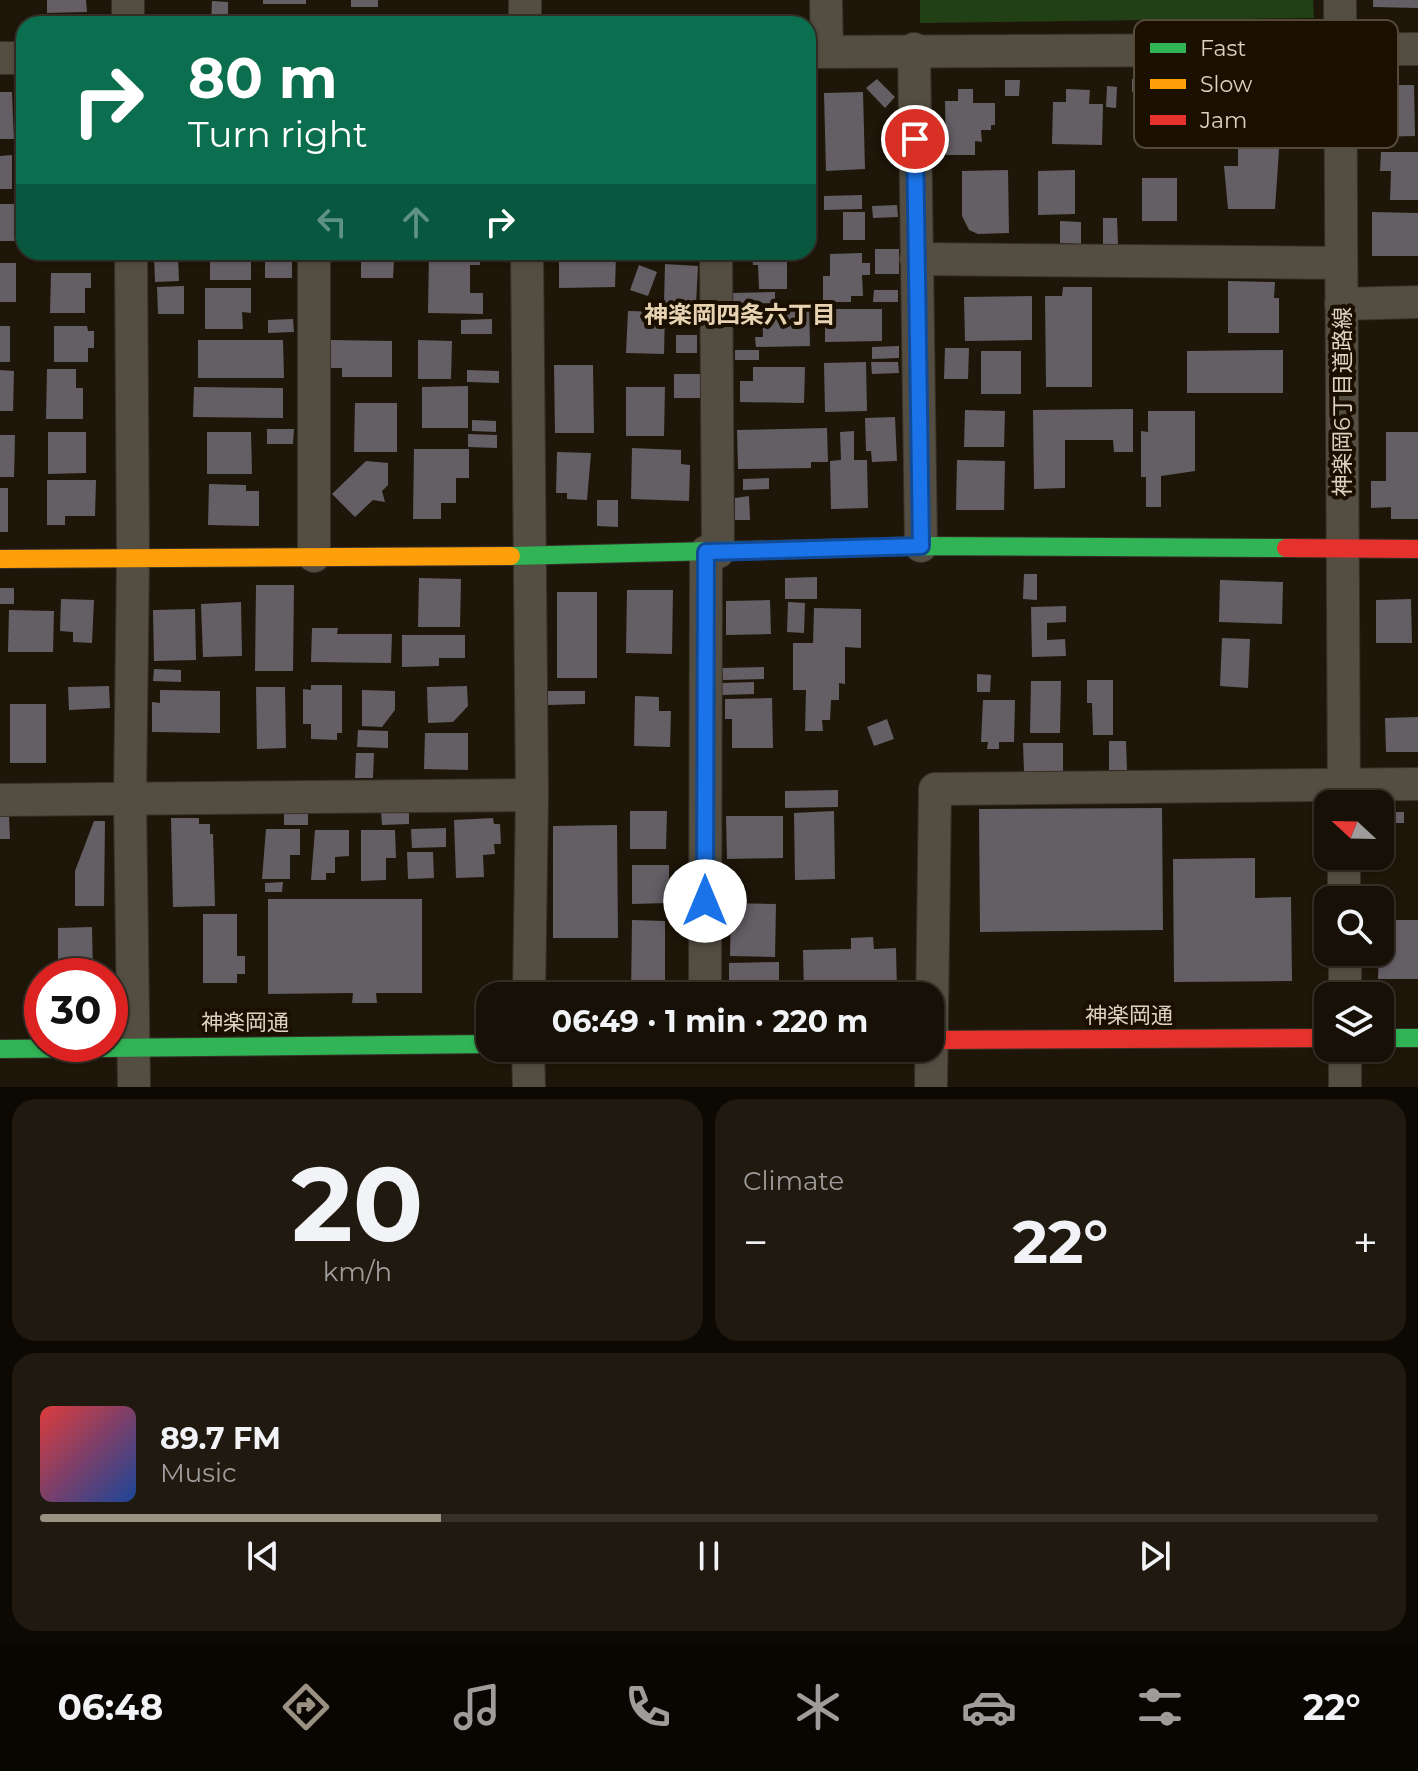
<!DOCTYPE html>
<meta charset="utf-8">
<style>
:root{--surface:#161006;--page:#1f1910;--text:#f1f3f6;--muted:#9e9d9b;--line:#353028;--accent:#9a9182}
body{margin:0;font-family:Montserrat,"Noto Sans JP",sans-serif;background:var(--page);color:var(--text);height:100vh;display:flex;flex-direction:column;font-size:30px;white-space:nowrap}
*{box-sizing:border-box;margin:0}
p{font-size:26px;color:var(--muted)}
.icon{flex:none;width:44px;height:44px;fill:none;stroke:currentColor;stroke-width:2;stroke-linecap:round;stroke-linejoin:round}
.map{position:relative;height:1087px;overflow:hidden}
.drawer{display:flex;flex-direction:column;gap:12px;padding:12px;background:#0c0903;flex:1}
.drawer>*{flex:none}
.top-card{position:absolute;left:16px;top:16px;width:800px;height:244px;border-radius:24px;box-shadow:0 2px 6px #0004,0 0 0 2px var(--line);background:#0b6e4f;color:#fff;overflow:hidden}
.needle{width:52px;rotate:292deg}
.controls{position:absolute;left:1314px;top:790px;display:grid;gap:16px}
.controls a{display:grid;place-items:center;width:80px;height:80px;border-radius:16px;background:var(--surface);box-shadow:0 2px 6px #0004,0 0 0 2px var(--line);font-size:40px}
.speed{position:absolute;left:24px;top:958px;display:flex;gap:16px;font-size:40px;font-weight:700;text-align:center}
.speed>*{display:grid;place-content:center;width:104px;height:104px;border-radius:50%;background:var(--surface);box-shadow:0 2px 6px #0004,0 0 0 2px var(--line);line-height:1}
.speed .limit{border:12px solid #d22;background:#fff;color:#111}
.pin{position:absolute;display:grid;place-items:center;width:68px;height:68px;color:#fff;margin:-34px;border:4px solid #fff;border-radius:50%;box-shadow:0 2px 8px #0007}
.me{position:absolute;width:88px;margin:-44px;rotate:0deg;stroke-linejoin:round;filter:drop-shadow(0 0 6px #0008)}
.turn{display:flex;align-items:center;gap:28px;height:168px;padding:0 40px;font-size:36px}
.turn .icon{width:104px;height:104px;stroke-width:2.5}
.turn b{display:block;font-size:56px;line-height:68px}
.lanes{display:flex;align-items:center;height:76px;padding:0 40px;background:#0003;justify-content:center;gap:40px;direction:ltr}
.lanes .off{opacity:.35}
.big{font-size:60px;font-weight:700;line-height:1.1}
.drawer .tile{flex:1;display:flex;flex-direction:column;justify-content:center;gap:12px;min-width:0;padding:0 28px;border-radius:24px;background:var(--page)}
.drawer .dial{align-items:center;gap:0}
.dial b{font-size:104px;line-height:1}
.song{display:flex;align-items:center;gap:24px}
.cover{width:96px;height:96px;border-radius:12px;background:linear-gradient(135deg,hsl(0 70% 55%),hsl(220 70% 35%))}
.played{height:8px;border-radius:4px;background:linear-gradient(90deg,var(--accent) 30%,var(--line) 30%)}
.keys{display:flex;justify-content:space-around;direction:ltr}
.heat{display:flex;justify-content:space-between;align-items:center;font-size:44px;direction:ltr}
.drawer .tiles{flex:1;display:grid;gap:12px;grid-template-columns:1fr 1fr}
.tile:last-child{grid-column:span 2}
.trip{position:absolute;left:476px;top:982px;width:468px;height:80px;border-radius:24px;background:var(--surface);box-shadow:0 2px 6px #0004,0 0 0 2px var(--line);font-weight:700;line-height:80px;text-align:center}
.tabs{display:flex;height:128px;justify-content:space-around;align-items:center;background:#090602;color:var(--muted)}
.tabs .icon{width:56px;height:56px}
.tabs .active{color:var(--accent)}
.tabs b{font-size:36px;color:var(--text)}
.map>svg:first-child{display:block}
.green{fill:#224015}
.building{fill:#645f65}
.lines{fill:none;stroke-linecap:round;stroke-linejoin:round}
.street-casing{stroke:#373128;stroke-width:34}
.fast-casing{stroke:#373128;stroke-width:20}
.slow-casing{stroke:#373128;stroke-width:20}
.jam-casing{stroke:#373128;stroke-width:20}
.street{stroke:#544e42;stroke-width:32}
.fast{stroke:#30b455;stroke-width:18}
.slow{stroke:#ff9f0a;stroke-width:18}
.jam{stroke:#e5322d;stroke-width:18}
.route-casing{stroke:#114b97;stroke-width:20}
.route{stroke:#1a73e8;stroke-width:14}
.labels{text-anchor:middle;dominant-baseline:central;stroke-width:8;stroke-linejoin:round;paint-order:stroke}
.street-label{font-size:22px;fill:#ddd3c3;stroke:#1b0f00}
.neighbourhood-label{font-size:24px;font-weight:bold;fill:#e7d3b2;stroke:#1b0f00}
.key{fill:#1b0f00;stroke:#554a3a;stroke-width:2}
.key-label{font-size:22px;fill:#ddd3c3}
</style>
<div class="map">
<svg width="1418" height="1087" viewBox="0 0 1418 1087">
<rect width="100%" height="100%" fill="#1e1608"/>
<path class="green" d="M920 0H1313L1314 18 920 23Z"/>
<g class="building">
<path d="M47 0H86L87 12 47 13Z"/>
<rect x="263" y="0" width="43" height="4"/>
<rect x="351" y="0" width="27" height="7"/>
<path d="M1373 0H1418V8L1373 7Z"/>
<path d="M212 1 228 2V24H211Z"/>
<path d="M877 79 895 97 885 108 866 88Z"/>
<rect x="1132" y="79" width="24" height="13"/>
<path d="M1005 80H1020L1019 96H1005Z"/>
<path d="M1376 85H1414L1415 136 1377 137Z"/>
<path d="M1107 86 1117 87 1116 108 1106 107Z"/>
<path d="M958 89H973V103H995V125H991V130H981L982 142 975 141V155H946L945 101H958Z"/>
<path d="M1066 89 1090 90 1089 104H1103L1102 145 1052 144 1053 102H1066Z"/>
<path d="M0 92H12L14 139H0Z"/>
<path d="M863 92 865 169 826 171 824 93Z"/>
<path d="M1238 117H1258V135H1280L1275 209H1228L1224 166H1238Z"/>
<path d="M1381 152H1418V200H1390L1391 171H1380Z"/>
<path d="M12 155V189H0V156Z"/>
<path d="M1008 170 1009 233 978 234 969 230 962 216V171Z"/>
<path d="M1075 170V214L1038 215V171Z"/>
<rect x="1142" y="178" width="35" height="43"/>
<path d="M862 195V209L824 210V196Z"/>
<rect x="0" y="204" width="20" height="37"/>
<path d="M897 205 898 217 873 218 872 206Z"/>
<rect x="843" y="212" width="22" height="28"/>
<path d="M1372 212 1418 213V256H1372Z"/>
<path d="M1103 218H1117L1118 245H1103Z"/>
<path d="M1060 221 1081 222V244L1060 243Z"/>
<rect x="875" y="249" width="24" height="25"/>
<rect x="210" y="252" width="41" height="28"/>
<path d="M368 252H407V261H394L393 278H361V257H368Z"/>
<path d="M429 252H480V265H470V293H483V314L428 313Z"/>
<path d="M752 252H787V289H759L758 265H753Z"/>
<path d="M862 253V263H870V275H862L863 296H851V302H823V276H830V254Z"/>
<path d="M616 255 615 287 559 288V256Z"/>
<path d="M154 256H178L179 281 155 282Z"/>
<rect x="265" y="261" width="27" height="17"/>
<rect x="0" y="263" width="16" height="39"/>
<path d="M665 264 698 266 696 304 664 303Z"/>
<path d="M639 265 657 272 648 296 630 290Z"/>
<path d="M51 273H91V288H85V313H50Z"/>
<path d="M1228 281 1275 282 1274 298H1279V333H1228Z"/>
<path d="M184 286V314H158L157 287Z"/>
<path d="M1063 287H1092V387H1046L1045 296H1062Z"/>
<path d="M205 288H251V313L242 312 243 329H205Z"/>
<path d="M874 290H898V302H873Z"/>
<path d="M775 292V303L732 304V293Z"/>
<path d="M1032 296V340L965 341 964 297Z"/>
<path d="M809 306 810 346 756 347 755 337H763L762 307Z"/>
<path d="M825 309H882V341L825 342Z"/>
<path d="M628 311 665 312 664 354 626 353Z"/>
<path d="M293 319 294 332 268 333V320Z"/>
<path d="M492 319V334H461V320Z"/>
<rect x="0" y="326" width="10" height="36"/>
<path d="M54 326H87L88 331H94V348H88V362H54Z"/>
<rect x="676" y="335" width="21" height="18"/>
<path d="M198 340H283L284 378H198Z"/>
<path d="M331 340 392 341V377H342V368H331Z"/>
<path d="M418 340 452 341 451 379H418Z"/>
<path d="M899 346V358L872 359V347Z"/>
<path d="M945 348H969L968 379H944Z"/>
<rect x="735" y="350" width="24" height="10"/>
<path d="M1283 350V393H1187V351Z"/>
<rect x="981" y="351" width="40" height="43"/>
<path d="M866 362 867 411 825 412 824 363Z"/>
<path d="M871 362H898L899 373 872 374Z"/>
<path d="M554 365H593L594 433H555Z"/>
<path d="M753 367H805L804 403 740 402V381H753Z"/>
<path d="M47 369H76V388H83V419H46Z"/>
<path d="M0 370 14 371 13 411H0Z"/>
<path d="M467 370 499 371V383L467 382Z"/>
<rect x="674" y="374" width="27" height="24"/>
<path d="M468 386V428H422V387Z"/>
<path d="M194 387 283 388V418L193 417Z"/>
<path d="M626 387H665L664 436H626Z"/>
<path d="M355 403H397V452H354Z"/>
<path d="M1133 409V452H1114L1113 440H1065V488L1034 489 1033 410Z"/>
<path d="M965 410 1005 411 1004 447H964Z"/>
<path d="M1148 411H1195V471L1161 476V507H1146V477H1141V431L1148 432Z"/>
<path d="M895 417 897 461 872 462 871 451H866L865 418Z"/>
<path d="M472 420 496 421V432L472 431Z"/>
<path d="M827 428 828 462H811V468L738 469 737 430Z"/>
<path d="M267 429H294L293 444H267Z"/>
<path d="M854 431V460H867L868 508 831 509 830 461 841 460 840 432Z"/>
<path d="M48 432H86V473L48 474Z"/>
<path d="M207 432H251L252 474H207Z"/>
<path d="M1386 432H1418V519H1391V507L1371 508V481H1386Z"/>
<path d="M468 434 497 435V448L468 447Z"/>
<path d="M0 435H15L14 477H0Z"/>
<path d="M632 448 681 450V464L690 465 689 501 631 499Z"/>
<path d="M414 449H469V478H456V503H441V519H413Z"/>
<path d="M557 452 591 453 587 500 567 499V493H556Z"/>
<path d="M957 460 1005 461 1004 510H956Z"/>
<path d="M366 461 388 463V485L382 491 385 502 373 500 355 517 332 494Z"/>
<path d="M769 478V489L743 490V479Z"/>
<path d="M47 480H96L95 516H65V525H47Z"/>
<path d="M209 484 246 485V491H259V526L208 525Z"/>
<rect x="0" y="488" width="8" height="44"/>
<path d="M749 496 750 520H735V498Z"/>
<path d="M597 500H618V527L597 526Z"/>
<path d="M1024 574H1037V600L1023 599Z"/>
<path d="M817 577V599H785V578Z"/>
<path d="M419 578 461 579 460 627H418Z"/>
<path d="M1220 580 1283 582 1282 624 1219 622Z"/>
<path d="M256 585H294L293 671H255Z"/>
<rect x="0" y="588" width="14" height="16"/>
<path d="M627 590H673L672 654 626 653Z"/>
<rect x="557" y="592" width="40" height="86"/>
<path d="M61 599 94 600 92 643 73 642V632L60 631Z"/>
<path d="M1411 599 1412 643H1376V600Z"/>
<path d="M770 600 771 634 726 635V601Z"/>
<path d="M241 602 242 656 203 657 201 604Z"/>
<path d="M788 602 805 603 804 633 787 632Z"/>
<path d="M1066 606V622L1047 623V640L1065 639 1066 656 1032 657 1031 607Z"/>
<path d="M814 608 861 609V648L845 647V684L839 683V700H831L830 720H822L823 731H805L806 690H793V643H813Z"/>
<path d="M195 609 196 660 154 661 153 610Z"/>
<path d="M9 610 54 611 53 652H8Z"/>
<path d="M312 628H338L337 634H392L391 663 311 662Z"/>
<path d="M402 635H465V658H439V666L402 667Z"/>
<path d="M1222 638 1250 639 1248 688 1220 686Z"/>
<path d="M764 667V679L723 680 722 668Z"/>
<path d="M154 669 181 670V682L153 681Z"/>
<path d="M977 674 991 675 990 692H977Z"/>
<path d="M1087 680H1113V735H1093L1092 703H1087Z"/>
<path d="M1031 681H1061L1060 733H1030Z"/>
<path d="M754 682V694L722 695V683Z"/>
<path d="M311 685H342V733H337V740L311 739V724H303V689L311 690Z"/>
<path d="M109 686 110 708 69 710 68 687Z"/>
<path d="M467 686 468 706 453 722 428 723 427 687Z"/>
<path d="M256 687H285L286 748 257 749Z"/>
<path d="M160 690 220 691V733L152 732V702L160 703Z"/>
<path d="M362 690 395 691V710L382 727 362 726Z"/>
<path d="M548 691H585V704L548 705Z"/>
<path d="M635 696 659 697V711H671L670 747 634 746Z"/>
<path d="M772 698 773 748H732V719H725V699Z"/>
<path d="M983 700H1015L1014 742H999V749H987L988 742H981Z"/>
<rect x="10" y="704" width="36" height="59"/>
<path d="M1418 717V752H1386L1385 718Z"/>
<path d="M887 719 894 739 874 746 867 727Z"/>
<path d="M358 730 388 731V748L357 747Z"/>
<path d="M425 733H468V770L424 769Z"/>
<path d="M1109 741H1126L1127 770H1109Z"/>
<path d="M1023 743H1063V772H1024Z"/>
<path d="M356 753H374L373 778H355Z"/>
<path d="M838 790V807L785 808V791Z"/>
<path d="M1162 808 1163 930 980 932 979 809Z"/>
<path d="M409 811V824L382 825 381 812Z"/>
<path d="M630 811H667L666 849H630Z"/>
<path d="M834 811 835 879 795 880 794 813Z"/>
<rect x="1380" y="812" width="24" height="11"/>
<path d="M284 813 308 814V825H284Z"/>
<path d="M0 816H9L10 839H0Z"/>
<path d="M726 816H783V858L727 859Z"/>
<path d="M171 818H199V824H210V834H213L215 906 173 907Z"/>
<path d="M493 818 494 824H500L501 844H494L495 854 483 855 484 877 456 878 454 820Z"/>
<path d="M94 821H105L104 906H75V871Z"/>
<path d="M617 825 618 938H553V826Z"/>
<path d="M446 828V847L412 848 411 829Z"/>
<path d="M266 829H300V855H290V879H262Z"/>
<path d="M315 830H349V856L335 857V873H326V880H311Z"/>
<path d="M361 830H395L396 858H386V880L361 881Z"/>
<path d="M407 852H433L434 878 408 879Z"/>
<path d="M1255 858V898L1291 897 1292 981 1174 982 1173 859Z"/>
<path d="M632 865H669V903L632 904Z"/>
<path d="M283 882 282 892H265V883Z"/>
<path d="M268 899H422V993H376L377 1003H352L353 993 268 994Z"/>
<path d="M731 903 776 904 775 957 730 956Z"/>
<path d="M203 914H237V956H245V974H237V983H203Z"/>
<path d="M632 920 665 921V995H631Z"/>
<path d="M1380 920H1418V979H1378Z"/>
<path d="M92 927 93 976H58V928Z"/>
<path d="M873 937 874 949 896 948 897 992 804 995 803 950 851 949V938Z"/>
<path d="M779 962V994L729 995V963Z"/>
</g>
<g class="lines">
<defs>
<g id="street">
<path d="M128 0V24"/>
<path d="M525 0V24"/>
<path d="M826 0 827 51"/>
<path d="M1340 0 1344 804"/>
<path d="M914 49 921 546"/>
<path d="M808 52 1418 49"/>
<path d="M0 58H24"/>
<path d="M131 252 133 558 130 799 134 1087"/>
<path d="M314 252V556"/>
<path d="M527 252 532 795 529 996"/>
<path d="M716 252 718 552"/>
<path d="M916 259 1341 263"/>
<path d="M1341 304 1418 302"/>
<path d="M0 800 532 795"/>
<path d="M1344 856V900"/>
<path d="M1345 952V996"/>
<path d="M705 996 706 552"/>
<path d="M528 1048 529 1087"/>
<path d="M931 1087 935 789 1418 784"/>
<path d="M1345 1087V1048"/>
</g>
<g id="fast">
<path d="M511 556 921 546 1286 548"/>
<path d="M1380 1038H1418"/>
<path d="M0 1049 490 1044"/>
</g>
<path id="slow" d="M0 559 511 556"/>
<g id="jam">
<path d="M1286 548 1418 549"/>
<path d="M930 1040 1328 1038"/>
</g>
</defs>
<use href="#street" class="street-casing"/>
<use href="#fast" class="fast-casing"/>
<use href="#slow" class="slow-casing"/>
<use href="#jam" class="jam-casing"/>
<use href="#street" class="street"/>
<use href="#fast" class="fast"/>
<use href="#slow" class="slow"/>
<use href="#jam" class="jam"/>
</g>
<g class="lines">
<defs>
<path id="route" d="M705 901 706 552 921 546 915 139"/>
</defs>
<use href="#route" class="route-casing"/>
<use href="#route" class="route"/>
</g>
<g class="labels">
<g class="street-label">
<text transform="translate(1342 402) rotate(-90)">神楽岡6丁目道路線</text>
<text x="1129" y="1015">神楽岡通</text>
<text x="245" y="1022">神楽岡通</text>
</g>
<g class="neighbourhood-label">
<text x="740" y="314">神楽岡四条六丁目</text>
</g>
</g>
<rect x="1134" y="20" width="264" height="128" rx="12" class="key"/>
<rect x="1150" y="43" width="36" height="10" fill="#30b455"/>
<rect x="1150" y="79" width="36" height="10" fill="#ff9f0a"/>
<rect x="1150" y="115" width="36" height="10" fill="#e5322d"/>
<g class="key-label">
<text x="1200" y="56">Fast</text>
<text x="1200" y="92">Slow</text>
<text x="1200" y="128">Jam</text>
</g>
</svg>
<div class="controls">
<a><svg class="needle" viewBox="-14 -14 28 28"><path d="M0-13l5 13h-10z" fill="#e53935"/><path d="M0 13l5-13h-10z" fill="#9e9d9b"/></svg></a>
<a><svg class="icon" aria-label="search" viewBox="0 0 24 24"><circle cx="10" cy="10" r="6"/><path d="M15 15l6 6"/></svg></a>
<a><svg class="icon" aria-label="layers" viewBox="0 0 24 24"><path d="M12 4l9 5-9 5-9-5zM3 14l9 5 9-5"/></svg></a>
</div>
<div class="speed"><div class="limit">30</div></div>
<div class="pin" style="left:915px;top:139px;background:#d93025"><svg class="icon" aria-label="arrive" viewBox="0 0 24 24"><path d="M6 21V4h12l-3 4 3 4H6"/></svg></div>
<svg class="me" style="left:705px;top:901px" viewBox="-20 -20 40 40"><circle r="19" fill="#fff"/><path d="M0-13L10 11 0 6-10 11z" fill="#1a73e8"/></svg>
<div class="trip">06:49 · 1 min · 220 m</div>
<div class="top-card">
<div class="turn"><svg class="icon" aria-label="right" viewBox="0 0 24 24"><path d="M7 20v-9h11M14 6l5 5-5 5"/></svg><div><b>80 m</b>Turn right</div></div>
<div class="lanes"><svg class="icon off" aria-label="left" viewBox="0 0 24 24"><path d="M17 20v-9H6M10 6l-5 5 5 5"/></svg><svg class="icon off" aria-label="ahead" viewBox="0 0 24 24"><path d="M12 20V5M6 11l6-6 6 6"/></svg><svg class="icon" aria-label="right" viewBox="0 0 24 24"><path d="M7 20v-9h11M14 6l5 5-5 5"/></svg></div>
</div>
</div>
<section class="drawer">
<div class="tiles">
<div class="tile dial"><b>20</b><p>km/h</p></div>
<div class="tile"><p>Climate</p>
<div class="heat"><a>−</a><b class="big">22°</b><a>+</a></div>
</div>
<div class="tile">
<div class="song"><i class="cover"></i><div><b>89.7 FM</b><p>Music</p></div></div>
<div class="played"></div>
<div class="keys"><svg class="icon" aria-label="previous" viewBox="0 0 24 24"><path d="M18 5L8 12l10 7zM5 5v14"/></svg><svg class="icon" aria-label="pause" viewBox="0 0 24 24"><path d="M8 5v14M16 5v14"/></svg><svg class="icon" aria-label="next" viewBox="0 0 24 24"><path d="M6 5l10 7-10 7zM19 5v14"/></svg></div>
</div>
</div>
</section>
<nav class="tabs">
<b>06:48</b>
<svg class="icon active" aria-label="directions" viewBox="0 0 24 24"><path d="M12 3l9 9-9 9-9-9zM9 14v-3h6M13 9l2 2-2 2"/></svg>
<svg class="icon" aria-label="music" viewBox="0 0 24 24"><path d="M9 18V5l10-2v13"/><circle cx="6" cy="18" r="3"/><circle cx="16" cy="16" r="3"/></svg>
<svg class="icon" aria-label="phone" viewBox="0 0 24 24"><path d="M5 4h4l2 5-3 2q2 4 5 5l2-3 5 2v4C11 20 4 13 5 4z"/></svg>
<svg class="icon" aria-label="climate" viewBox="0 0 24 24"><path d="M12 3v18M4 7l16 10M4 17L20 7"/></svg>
<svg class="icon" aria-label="car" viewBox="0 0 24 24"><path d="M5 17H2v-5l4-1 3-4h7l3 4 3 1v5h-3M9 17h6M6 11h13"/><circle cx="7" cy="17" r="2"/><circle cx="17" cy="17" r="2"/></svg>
<svg class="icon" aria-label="filters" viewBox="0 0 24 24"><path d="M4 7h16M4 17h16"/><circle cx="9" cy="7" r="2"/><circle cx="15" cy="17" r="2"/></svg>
<b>22°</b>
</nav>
